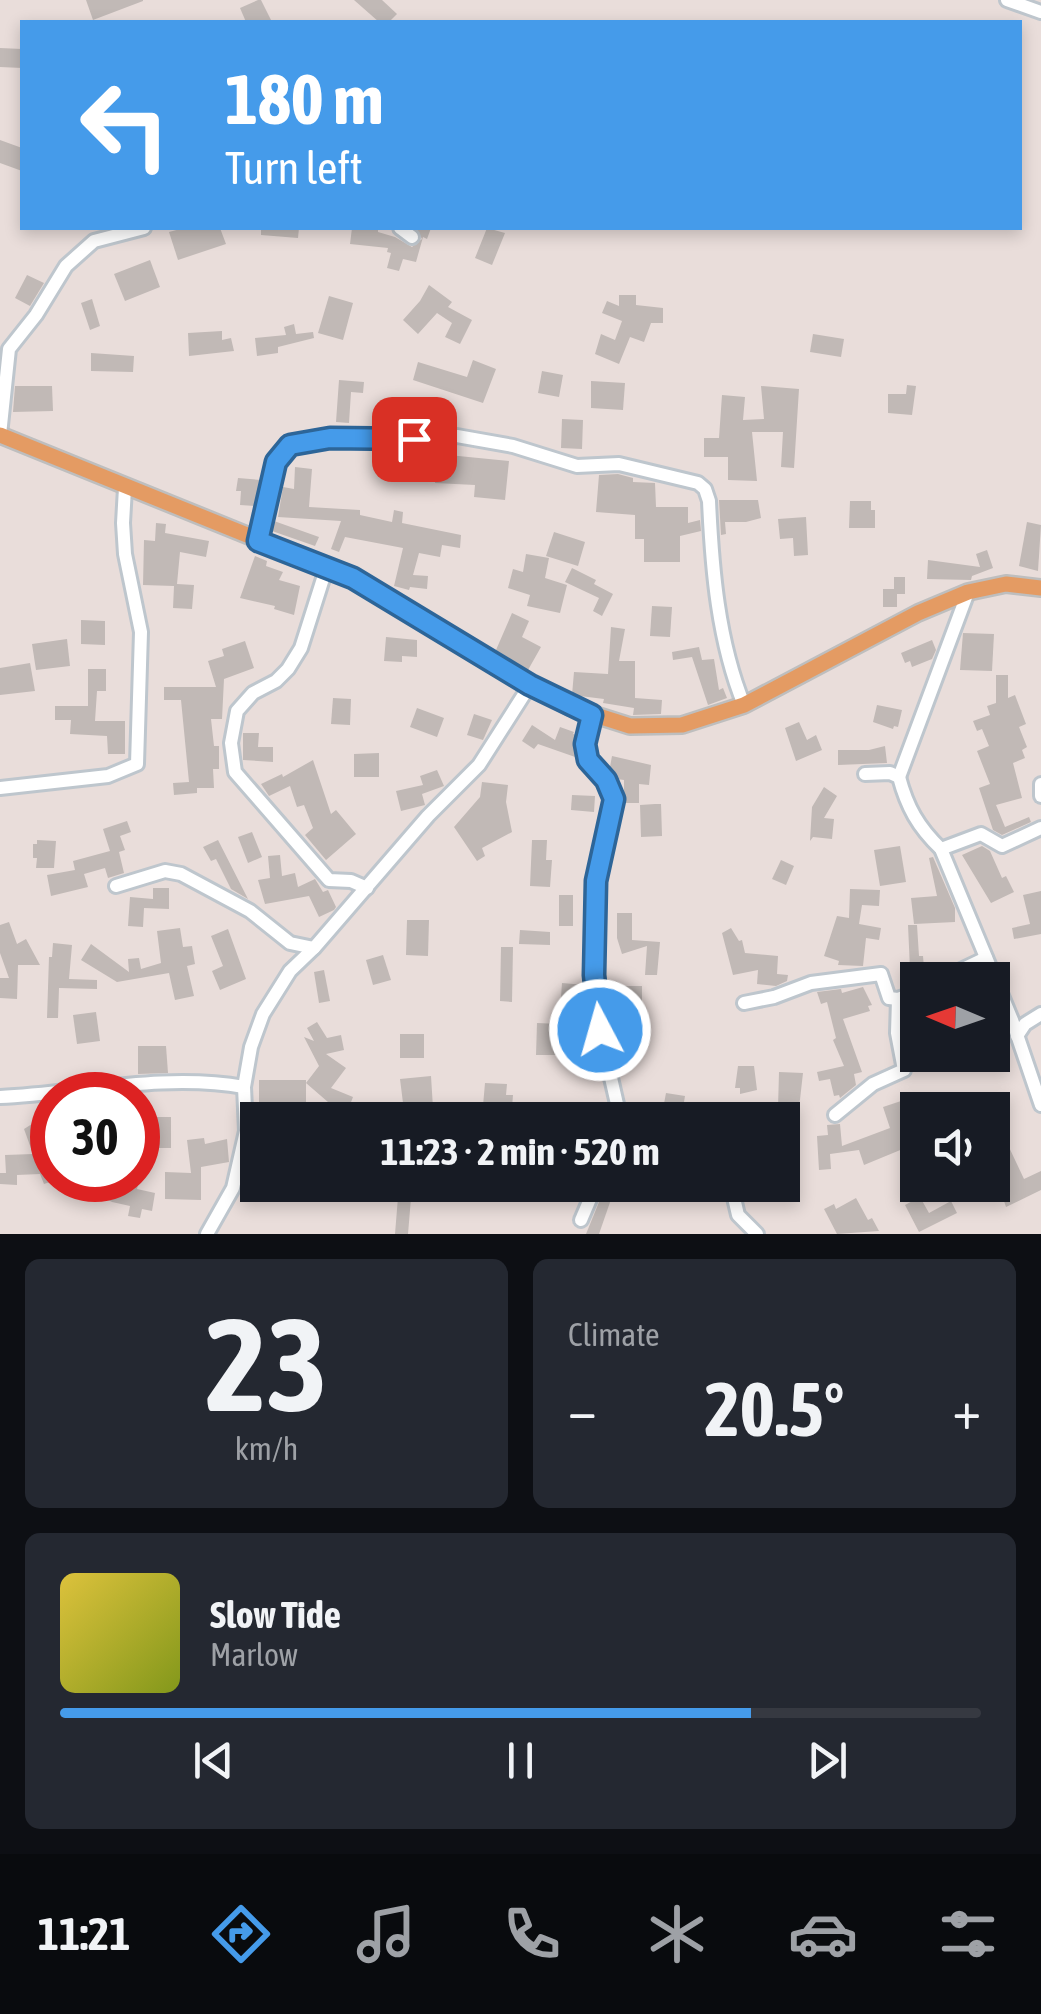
<!DOCTYPE html>
<meta charset="utf-8">
<style>
:root{--surface:#171b24;--page:#242831;--text:#f1f3f6;--muted:#9ea1a6;--line:#363941;--accent:#459bea}
body{margin:0;font-family:"Asap Condensed",sans-serif;background:var(--page);color:var(--text);height:100vh;display:flex;flex-direction:column;font-size:38px;white-space:nowrap}
*{box-sizing:border-box;margin:0}
p{font-size:32px;color:var(--muted)}
.icon{flex:none;width:55px;height:55px;fill:none;stroke:currentColor;stroke-width:2;stroke-linecap:round;stroke-linejoin:round}
.map{position:relative;height:1234px;overflow:hidden}
.details{display:flex;flex-direction:column;gap:25px;padding:25px;background:#0d0f14;flex:1}
.details>*{flex:none}
.top-card{position:absolute;left:20px;top:20px;width:1002px;height:210px;border-radius:0px;box-shadow:0 5px 15px #0003;background:#459bea;color:#fff;overflow:hidden}
.needle{width:65px;rotate:272deg}
.tools{position:absolute;left:900px;top:962px;display:grid;gap:20px}
.tools a{display:grid;place-items:center;width:110px;height:110px;border-radius:0px;background:var(--surface);box-shadow:0 5px 15px #0003;font-size:50px}
.speed{position:absolute;left:30px;top:1072px;display:flex;gap:20px;font-size:50px;font-weight:700;text-align:center}
.speed>*{display:grid;place-content:center;width:130px;height:130px;border-radius:50%;background:var(--surface);box-shadow:0 5px 15px #0003;line-height:1}
.speed .limit{border:15px solid #d22;background:#fff;color:#111}
.pin{position:absolute;display:grid;place-items:center;width:85px;height:85px;color:#fff;margin:-42px;border-radius:20px;box-shadow:0 5px 15px #0006}
.me{position:absolute;width:110px;margin:-55px;rotate:354deg;stroke-linejoin:round;filter:drop-shadow(0 0 8px #0008)}
.turn{display:flex;align-items:center;gap:35px;height:210px;padding:0 40px;font-size:45px}
.turn .icon{width:130px;height:130px;stroke-width:2.5}
.turn b{display:block;font-size:70px;line-height:85px}
.big{font-size:75px;font-weight:700;line-height:1.1}
.details .widget{flex:1;display:flex;flex-direction:column;justify-content:center;gap:15px;min-width:0;padding:0 35px;border-radius:15px;background:var(--page)}
.details .dial{align-items:center;gap:0}
.dial b{font-size:130px;line-height:1}
.song{display:flex;align-items:center;gap:30px}
.cover{width:120px;height:120px;border-radius:15px;background:linear-gradient(135deg,hsl(50 70% 55%),hsl(70 70% 35%))}
.played{height:10px;border-radius:5px;background:linear-gradient(90deg,var(--accent) 75%,var(--line) 75%)}
.keys{display:flex;justify-content:space-around;direction:ltr}
.heat{display:flex;justify-content:space-between;align-items:center;font-size:55px;direction:ltr}
.details .tiles{flex:1;display:grid;gap:25px;grid-template-columns:1fr 1fr}
.widget:last-child{grid-column:span 2}
.trip{position:absolute;left:240px;top:1102px;width:560px;height:100px;border-radius:0px;background:var(--surface);box-shadow:0 5px 15px #0003;font-weight:700;line-height:100px;text-align:center}
.tab-bar{display:flex;height:160px;justify-content:space-around;align-items:center;background:#090b0e;color:var(--muted)}
.tab-bar .icon{width:70px;height:70px}
.tab-bar .on{color:var(--accent)}
.tab-bar b{font-size:45px;color:var(--text)}
.map>svg:first-child{display:block}
.building{fill:#c1b9b6}
.lines{fill:none;stroke-linecap:round;stroke-linejoin:round}
.minor-casing{stroke:#bec6cd;stroke-width:18}
.major-casing{stroke:#bebebe;stroke-width:20}
.minor{stroke:#fff;stroke-width:12}
.major{stroke:#e49b63;stroke-width:15}
.route-casing{stroke:#2d6598;stroke-width:25}
.route{stroke:#459bea;stroke-width:18}
</style>
<div class="map">
<svg width="1041" height="1234" viewBox="0 0 1041 1234">
<rect width="100%" height="100%" fill="#e9ddda"/>
<g class="building">
<path d="M86 0H143V1L93 20Z"/>
<path d="M258 0H261L272 22H246L240 8Z"/>
<path d="M354 0H382L397 14 389 22H379Z"/>
<path d="M0 48 22 49V68L0 67Z"/>
<path d="M0 140 22 148V171L0 163Z"/>
<path d="M184 228H220L226 244 178 260 169 232Z"/>
<path d="M261 228H299L298 238 261 235Z"/>
<path d="M352 228H378V232L395 237 412 247 422 239 416 228H431L427 239 423 237 416 262 403 259 399 271 387 268 391 253 387 252 388 248 350 244Z"/>
<path d="M487 228 505 233 492 265 475 258Z"/>
<path d="M150 260 160 287 125 301 114 274Z"/>
<path d="M27 275 44 283 30 306 15 298Z"/>
<path d="M429 285 452 302 448 307 472 320 460 344 445 337 452 323 437 313 418 334 403 320 420 301Z"/>
<path d="M619 295H636V305L663 308V323H651L644 342 630 337 619 364 595 354 601 334 615 340 622 321 602 313 607 301 619 306Z"/>
<path d="M329 296 353 303 343 340 318 333Z"/>
<path d="M92 299 100 326 90 330 81 303Z"/>
<path d="M294 324 296 334 313 332 314 338 278 347V353L257 356 255 338 286 335 284 327Z"/>
<path d="M222 331V340L231 338 234 351 189 356 188 333Z"/>
<path d="M813 334 844 339 841 357 810 352Z"/>
<path d="M91 353 134 356 133 372 91 371Z"/>
<path d="M473 360 496 369 483 403 413 380 418 362 467 377Z"/>
<path d="M542 371 563 375 559 397 538 393Z"/>
<path d="M339 380 364 382 363 393 351 392 349 423 336 422Z"/>
<path d="M591 381 625 383 623 410 591 408Z"/>
<path d="M907 385 916 386 912 415 888 413V394H906Z"/>
<path d="M15 386H52L53 411 13 412Z"/>
<path d="M761 386 799 389 794 468 781 467 783 432H752L757 481 728 480V457H704V438H719L722 395 745 397 743 420 764 419Z"/>
<path d="M562 419 583 420 582 449 561 448Z"/>
<path d="M411 448 429 450 428 453 509 461 505 500 474 497 475 485 435 483 436 470 407 463Z"/>
<path d="M295 467 312 469 309 507 360 510V515L392 522 394 510 403 512 402 523 461 535 460 548 442 545 440 557 419 553 413 575 428 576 427 589 410 587 409 590 394 586 403 548 345 537 339 552 331 549 341 521 278 517 283 487 294 489Z"/>
<path d="M618 474 633 478V482L655 483 656 507H688V523L700 520 701 531 680 536V562H644V539H635V515L596 512 599 475Z"/>
<path d="M238 478 261 480 255 506 240 505 241 491H236Z"/>
<path d="M719 500H758L761 518 746 522H725L726 534 721 535Z"/>
<path d="M850 501H871V510H875V528H849Z"/>
<path d="M806 517 808 555 794 556 793 538 780 539 778 519Z"/>
<path d="M274 521 319 537 315 546 272 531Z"/>
<path d="M1027 522 1041 525 1038 571 1019 566Z"/>
<path d="M156 523 166 524 165 533 209 541 206 557 180 552 177 584 194 585 192 609 173 608 174 586 143 585 144 540 155 541Z"/>
<path d="M554 532 585 542 578 566 546 556Z"/>
<path d="M987 550 993 568 972 576 971 580 927 579 928 560 980 567 976 554Z"/>
<path d="M526 554 549 558 545 578 567 585 560 613 527 606 530 595 508 588 513 569 523 572Z"/>
<path d="M255 556 267 561 266 566 283 572 279 580 300 586 294 615 274 609 275 606 240 598Z"/>
<path d="M572 568 596 580 594 584 613 594 602 616 593 611 599 598 565 582Z"/>
<path d="M894 577H905V594H897V607H883V589H894Z"/>
<path d="M652 606 672 607 670 637 650 636Z"/>
<path d="M512 613 529 621 522 637 541 647 528 670 496 650Z"/>
<path d="M81 620 105 621V645L81 644Z"/>
<path d="M611 627 625 629 619 661H635V698L662 700 661 714 633 715 634 708 603 703 604 699 572 695 574 672 608 674Z"/>
<path d="M963 633 994 634 992 671 960 670Z"/>
<path d="M386 637 417 640V657L402 656V662L384 661Z"/>
<path d="M67 639 70 666 36 670 32 644Z"/>
<path d="M932 640 936 650 932 659 912 667 910 661 905 663 901 653Z"/>
<path d="M245 641 254 668 224 679 222 719H211L214 746H219V769H213L214 788H197V793L174 795 173 783 189 782 181 700H164V687H216L208 661 224 656 222 649Z"/>
<path d="M699 647 702 660 714 659 719 690 723 688 727 698 708 705 692 657 673 660 672 652Z"/>
<path d="M30 663 35 691 0 695V668Z"/>
<path d="M88 669H106V691H97L95 721H125V754H108L107 736 70 734 71 720H55V706H88Z"/>
<path d="M996 675H1008V698L1015 695 1026 724 1019 727 1027 747 1022 750 1025 758 1013 763 1022 798 996 805 1005 827 1029 817 1031 822 1002 835 993 830 979 788 990 784 977 751 989 746 982 729 977 731 973 721 990 715 987 706 996 703Z"/>
<path d="M333 698 351 699 350 725 331 724Z"/>
<path d="M877 705 902 710 898 727 894 726 893 729 873 722Z"/>
<path d="M417 708 444 718 437 737 410 727Z"/>
<path d="M474 714 492 720 483 740 467 735Z"/>
<path d="M799 722 807 740 816 735 822 750 796 761 785 728Z"/>
<path d="M532 725 555 740 560 727 574 732 573 734 577 735 578 758 538 744 534 749 522 741Z"/>
<path d="M243 733H259L258 747H273V762L243 760Z"/>
<path d="M885 746 887 763 838 765V750H869Z"/>
<path d="M379 753V777H354V754Z"/>
<path d="M612 756 651 765 649 785 639 784V803H624V780L617 779 610 767Z"/>
<path d="M313 760 331 814 336 810 356 834 326 860 305 835 313 828 304 805 297 807 290 786 269 796 261 784 282 774 283 777Z"/>
<path d="M437 770 444 786 422 794 425 805 401 811 396 791 423 785 420 776Z"/>
<path d="M482 782 508 785 506 802 512 832 482 848 485 856 477 861 454 827 480 797Z"/>
<path d="M824 787 837 796 824 818 834 819 832 839 813 837 810 841 812 807Z"/>
<path d="M572 795 595 796 594 812 571 810Z"/>
<path d="M655 804H661L662 836 641 837 640 805Z"/>
<path d="M127 821 131 832 120 836 125 850 119 852 124 873 108 878 105 868 84 874 88 887 51 896 47 875 75 870 73 861 110 851 103 829Z"/>
<path d="M252 832 262 857 248 863 238 837Z"/>
<path d="M37 840 56 841 54 868H36L37 858H33V844H37Z"/>
<path d="M218 840 248 899 231 889 216 859 211 861 203 847Z"/>
<path d="M532 840H547L546 860H552L550 887 530 886Z"/>
<path d="M900 846 906 882 880 886 874 850Z"/>
<path d="M982 846 990 851 1002 878 1006 876 1014 892 991 903 962 855Z"/>
<path d="M280 855 282 876 295 873 298 887 315 879 323 892 328 890 336 907 334 910 319 917 309 896 265 904 258 880 270 878 268 856Z"/>
<path d="M933 857 955 908V922L914 924 911 898 937 896 929 858Z"/>
<path d="M781 860 794 866 786 885 772 879Z"/>
<path d="M153 888H169V909L144 908 143 927 128 926 130 897 153 899Z"/>
<path d="M850 889 880 890 879 906 862 905 859 924 881 928 879 940 866 938 863 966 838 965 839 961 824 956 837 916 849 918Z"/>
<path d="M1041 891V934L1014 939 1012 928 1030 924 1023 895Z"/>
<rect x="559" y="895" width="14" height="31"/>
<path d="M617 913H632V940L660 942 657 975H645L647 946 622 954 617 938Z"/>
<path d="M407 920H429L428 956 406 955Z"/>
<path d="M9 922 17 944 26 939 40 965H18L17 999 0 998V978H9L0 953V925Z"/>
<path d="M908 925H917L919 956H923L924 968 910 969Z"/>
<path d="M180 928 183 947 192 946 195 964 187 966 194 996 175 1000 169 973 117 982 81 960 91 944 129 972 128 959 139 958 141 969 161 963 157 931Z"/>
<path d="M731 928 739 941 742 940 745 953 778 956 777 974 788 975 787 981 776 986 757 984 758 970 733 975 722 933Z"/>
<path d="M228 929 246 979 220 990 212 971 223 966 211 936Z"/>
<path d="M520 930 550 932V945L519 944Z"/>
<path d="M53 943 72 945 69 979 97 980V989L59 988 58 1018H47L49 957H52Z"/>
<path d="M501 947H513L512 1002 500 1001Z"/>
<path d="M383 955 391 980 373 985 366 960Z"/>
<path d="M324 970 330 1001 319 1003 314 972Z"/>
<path d="M562 983 585 985 587 1003H583V1012L560 1011Z"/>
<rect x="619" y="986" width="23" height="24"/>
<path d="M863 987 872 1005 868 1006 870 1011 843 1019 862 1072 854 1074 856 1085 840 1098 839 1095 834 1096 830 1079 819 1081 817 1072 844 1066 833 1040 836 1038 827 1002 821 1004 817 992 841 989 842 993Z"/>
<path d="M96 1012 100 1041 77 1044 73 1015Z"/>
<path d="M317 1022 327 1038 341 1035 344 1050 326 1054 346 1068 331 1088 353 1097 348 1110 328 1102 306 1083 319 1066 304 1037 314 1041 307 1028Z"/>
<path d="M537 1023 560 1024V1034L565 1035V1044H556V1055H536Z"/>
<rect x="400" y="1034" width="24" height="24"/>
<path d="M138 1046H166L168 1073 138 1074Z"/>
<path d="M738 1066H754L757 1090 740 1094V1088H735Z"/>
<path d="M779 1072 803 1073 797 1126 782 1125V1120H768V1107L778 1108Z"/>
<path d="M431 1076 433 1108 404 1111 400 1079Z"/>
<rect x="259" y="1080" width="47" height="37"/>
<path d="M485 1083 507 1084 506 1095H513L511 1120 482 1117Z"/>
<path d="M666 1093 685 1096 681 1120H661Z"/>
<path d="M907 1099 914 1118 902 1123 910 1146 864 1165 859 1150 830 1154 831 1169 819 1170 817 1136 828 1135 827 1125 840 1124 842 1146 890 1128 883 1107Z"/>
<rect x="141" y="1117" width="30" height="31"/>
<path d="M32 1124 53 1181 44 1184 40 1174 17 1175V1185L0 1184V1173H6L5 1155 33 1154 24 1129Z"/>
<path d="M992 1126 1001 1146 1007 1143 1024 1179 1041 1171V1190L1006 1207 994 1171 1000 1168 992 1152Z"/>
<path d="M204 1138 205 1144 227 1139 229 1162 201 1167V1200L165 1199V1172L191 1173 187 1140Z"/>
<path d="M97 1180H139L137 1189 155 1193 152 1211 142 1209 140 1218 128 1216 130 1206 112 1202 92 1192Z"/>
<path d="M606 1185H616L599 1234H586Z"/>
<path d="M398 1197 411 1198 408 1234H395Z"/>
<path d="M920 1197 929 1213 951 1201 957 1213 919 1232 905 1205Z"/>
<path d="M856 1198 868 1220 872 1218 879 1231 837 1234 824 1209 834 1204 836 1209Z"/>
</g>
<g class="lines">
<defs>
<g id="minor">
<path d="M1007 0 1041 12"/>
<path d="M400 228 412 237"/>
<path d="M0 435 9 349 36 315 66 266 94 241 144 228"/>
<path d="M258 541 275 463 282 452 297 442 330 438 374 440 457 436 513 446 577 466 619 464 698 483 705 489 709 501C712 569 718 641 744 705"/>
<path d="M327 566 301 648 288 669 276 681 253 693 237 711 231 743 235 772 329 880 351 881 367 888"/>
<path d="M592 715 585 744 589 760 607 779 614 799 597 881 594 975 600 1030 617 1104 615 1120"/>
<path d="M865 774 890 773 899 777C907 807 918 827 941 849L1012 1020 1041 1105"/>
<path d="M899 777 968 592"/>
<path d="M1041 784V796"/>
<path d="M0 788 108 776 137 764 141 632 125 554 123 523 125 488"/>
<path d="M941 849 981 834 1002 846 1041 828"/>
<path d="M116 886 165 871 181 874 250 911 290 943 314 948"/>
<path d="M940 980 986 958"/>
<path d="M744 1003 774 997 811 983 881 974 889 998 898 999 918 991"/>
<path d="M1017 1036 1025 1024 1041 1014"/>
<path d="M0 1097C80 1093 165 1073 244 1087"/>
<path d="M835 1115 873 1084 904 1070 897 1033 898 999"/>
<path d="M731 1185 738 1215 757 1234"/>
<path d="M581 1220 596 1185"/>
<path d="M207 1234 233 1188 246 1131 244 1087 251 1047 263 1014 290 971 314 948 428 816 479 765 530 685"/>
</g>
<path id="major" d="M0 435 353 578 468 649 570 707 630 726 682 725 744 705 918 613 968 592 1006 584 1041 588"/>
</defs>
<use href="#minor" class="minor-casing"/>
<use href="#major" class="major-casing"/>
<use href="#minor" class="minor"/>
<use href="#major" class="major"/>
</g>
<g class="lines">
<defs>
<path id="route" d="M414 439 330 438 290 445 276 462 258 541 353 578 530 685 592 715 585 744 588 760 606 780 614 799 596 881 594 975 600 1030"/>
</defs>
<use href="#route" class="route-casing"/>
<use href="#route" class="route"/>
</g>
</svg>
<div class="tools">
<a><svg class="needle" viewBox="-14 -14 28 28"><path d="M0-13l5 13h-10z" fill="#e53935"/><path d="M0 13l5-13h-10z" fill="#9ea1a6"/></svg></a>
<a><svg class="icon" aria-label="sound" viewBox="0 0 24 24"><path d="M4 9h4l5-4v14l-5-4H4zM17 9q2 3 0 6"/></svg></a>
</div>
<div class="speed"><div class="limit">30</div></div>
<div class="pin" style="left:414px;top:439px;background:#d93025"><svg class="icon" aria-label="arrive" viewBox="0 0 24 24"><path d="M6 21V4h12l-3 4 3 4H6"/></svg></div>
<svg class="me" style="left:600px;top:1030px" viewBox="-20 -20 40 40"><circle r="17" fill="#459bea" stroke="#fff" stroke-width="3"/><path d="M0-11L8 9 0 5-8 9z" fill="#fff"/></svg>
<div class="trip">11:23 · 2 min · 520 m</div>
<div class="top-card">
<div class="turn"><svg class="icon" aria-label="left" viewBox="0 0 24 24"><path d="M17 20v-9H6M10 6l-5 5 5 5"/></svg><div><b>180 m</b>Turn left</div></div>
</div>
</div>
<section class="details">
<div class="tiles">
<div class="widget dial"><b>23</b><p>km/h</p></div>
<div class="widget"><p>Climate</p>
<div class="heat"><a>−</a><b class="big">20.5°</b><a>+</a></div>
</div>
<div class="widget">
<div class="song"><i class="cover"></i><div><b>Slow Tide</b><p>Marlow</p></div></div>
<div class="played"></div>
<div class="keys"><svg class="icon" aria-label="previous" viewBox="0 0 24 24"><path d="M18 5L8 12l10 7zM5 5v14"/></svg><svg class="icon" aria-label="pause" viewBox="0 0 24 24"><path d="M8 5v14M16 5v14"/></svg><svg class="icon" aria-label="next" viewBox="0 0 24 24"><path d="M6 5l10 7-10 7zM19 5v14"/></svg></div>
</div>
</div>
</section>
<nav class="tab-bar">
<b>11:21</b>
<svg class="icon on" aria-label="directions" viewBox="0 0 24 24"><path d="M12 3l9 9-9 9-9-9zM9 14v-3h6M13 9l2 2-2 2"/></svg>
<svg class="icon" aria-label="music" viewBox="0 0 24 24"><path d="M9 18V5l10-2v13"/><circle cx="6" cy="18" r="3"/><circle cx="16" cy="16" r="3"/></svg>
<svg class="icon" aria-label="phone" viewBox="0 0 24 24"><path d="M5 4h4l2 5-3 2q2 4 5 5l2-3 5 2v4C11 20 4 13 5 4z"/></svg>
<svg class="icon" aria-label="climate" viewBox="0 0 24 24"><path d="M12 3v18M4 7l16 10M4 17L20 7"/></svg>
<svg class="icon" aria-label="car" viewBox="0 0 24 24"><path d="M5 17H2v-5l4-1 3-4h7l3 4 3 1v5h-3M9 17h6M6 11h13"/><circle cx="7" cy="17" r="2"/><circle cx="17" cy="17" r="2"/></svg>
<svg class="icon" aria-label="filters" viewBox="0 0 24 24"><path d="M4 7h16M4 17h16"/><circle cx="9" cy="7" r="2"/><circle cx="15" cy="17" r="2"/></svg>
</nav>
